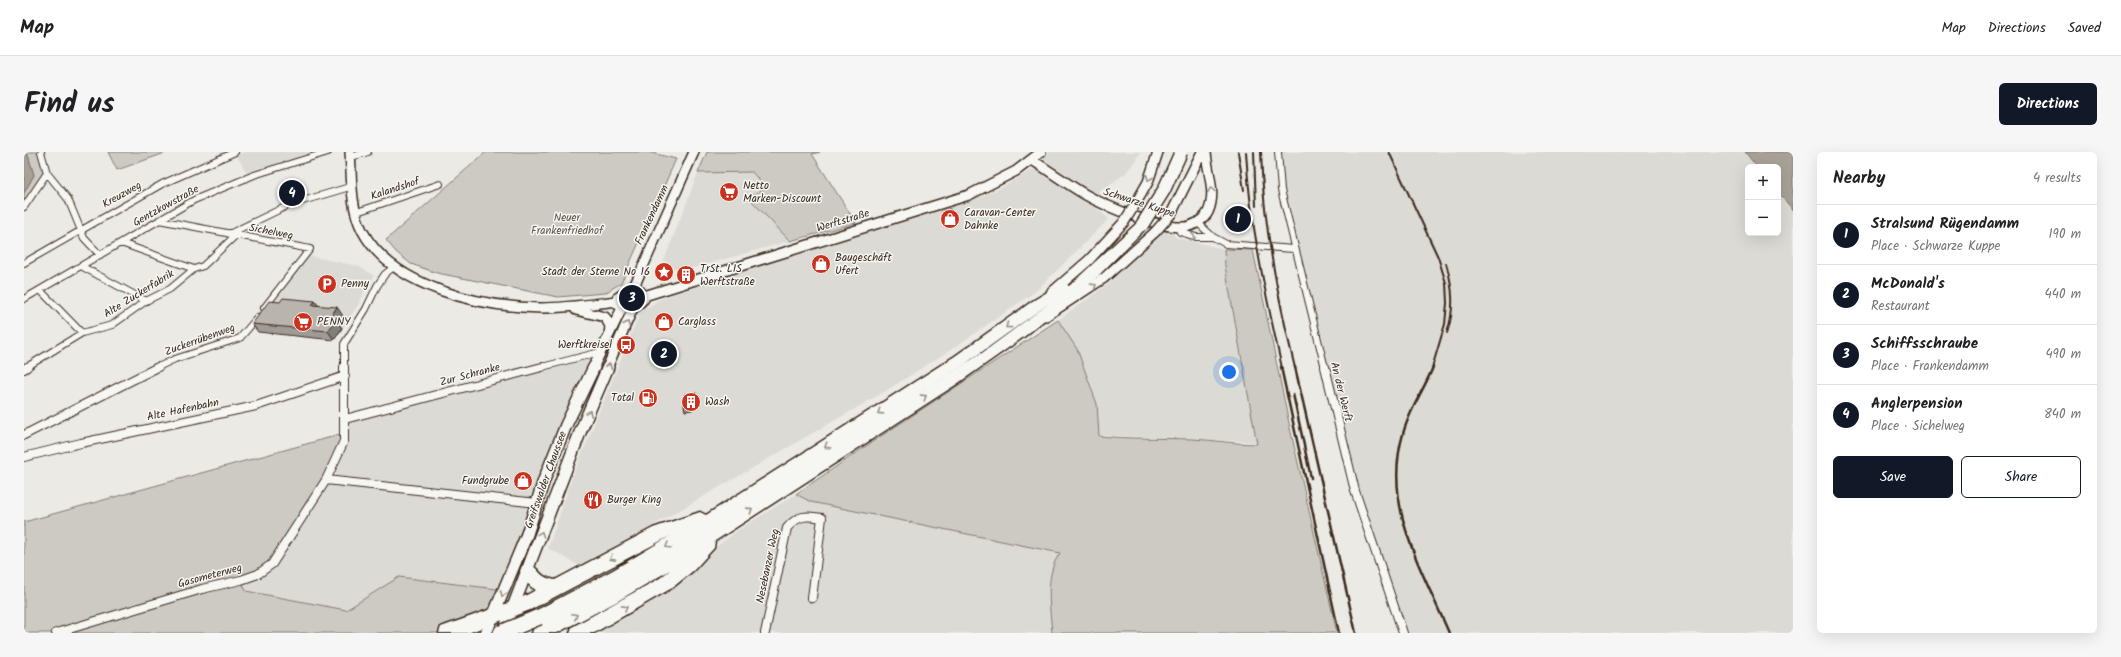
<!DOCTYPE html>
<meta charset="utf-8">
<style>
:root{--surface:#fff;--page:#f6f6f6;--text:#202124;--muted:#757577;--line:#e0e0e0;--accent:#111827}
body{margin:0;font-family:Kalam,sans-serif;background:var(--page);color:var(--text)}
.controls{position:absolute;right:12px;top:12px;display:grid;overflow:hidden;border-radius:6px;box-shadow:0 4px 16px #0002}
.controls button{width:36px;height:36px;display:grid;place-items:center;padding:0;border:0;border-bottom:1px solid var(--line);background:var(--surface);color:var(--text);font:20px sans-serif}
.you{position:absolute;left:1205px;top:220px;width:14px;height:14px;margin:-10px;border:3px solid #fff;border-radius:50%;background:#1a73e8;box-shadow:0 0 0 6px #1a73e833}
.badge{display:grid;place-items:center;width:26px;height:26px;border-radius:50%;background:var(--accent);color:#fff;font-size:13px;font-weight:700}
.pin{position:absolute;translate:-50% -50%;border:2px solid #fff;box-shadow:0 1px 4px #0006}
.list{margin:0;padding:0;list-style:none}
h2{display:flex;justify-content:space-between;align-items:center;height:52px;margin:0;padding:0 16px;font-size:17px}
h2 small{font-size:13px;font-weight:400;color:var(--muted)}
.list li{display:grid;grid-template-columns:26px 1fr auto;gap:12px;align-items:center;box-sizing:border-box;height:60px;padding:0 16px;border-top:1px solid var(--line)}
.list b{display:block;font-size:15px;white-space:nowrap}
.list p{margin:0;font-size:13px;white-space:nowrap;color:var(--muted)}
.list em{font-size:13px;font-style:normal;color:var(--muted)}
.actions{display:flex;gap:8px;padding:12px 16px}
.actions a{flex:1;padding:9px 0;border:1px solid var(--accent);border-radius:6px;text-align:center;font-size:14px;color:var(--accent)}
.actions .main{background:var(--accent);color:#fff}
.map{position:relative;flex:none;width:1769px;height:481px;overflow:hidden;border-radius:6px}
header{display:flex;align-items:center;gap:24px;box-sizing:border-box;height:56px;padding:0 20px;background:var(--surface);border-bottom:1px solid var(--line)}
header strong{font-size:19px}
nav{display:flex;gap:22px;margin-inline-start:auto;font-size:14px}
.intro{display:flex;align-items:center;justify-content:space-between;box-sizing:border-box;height:96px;padding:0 24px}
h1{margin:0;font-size:28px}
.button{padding:10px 18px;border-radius:6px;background:var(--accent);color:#fff;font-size:14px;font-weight:700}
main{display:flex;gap:24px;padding:0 24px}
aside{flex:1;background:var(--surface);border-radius:6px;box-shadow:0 4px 16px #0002}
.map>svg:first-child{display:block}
.built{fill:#dcdad4}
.green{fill:#cdcac4;stroke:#847a71}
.water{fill:#a8a198;stroke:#7c7167}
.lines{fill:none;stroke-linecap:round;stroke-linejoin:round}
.street-far1-casing{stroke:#3b2a1e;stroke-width:8}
.street-casing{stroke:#3b2a1e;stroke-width:10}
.secondary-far1-casing{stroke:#3b2a1e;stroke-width:12}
.secondary-casing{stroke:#3b2a1e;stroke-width:14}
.highway-casing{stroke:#3b2a1e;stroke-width:3}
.street-far1{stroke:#f6f6f2;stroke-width:6}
.street{stroke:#f6f6f2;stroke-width:8}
.secondary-far1{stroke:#f6f6f2;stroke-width:9}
.secondary{stroke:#f6f6f2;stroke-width:11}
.highway{fill:#f6f6f2;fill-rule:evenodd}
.rail-far1{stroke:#3b2a1e;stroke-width:2}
.rail{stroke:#3b2a1e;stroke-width:2.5}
.secondary-bridge-casing{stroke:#3b2a1e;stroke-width:12;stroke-linecap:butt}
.highway-bridge-far1-casing{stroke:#3b2a1e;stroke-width:15;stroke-linecap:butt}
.highway-bridge-casing{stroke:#3b2a1e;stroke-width:18;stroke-linecap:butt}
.secondary-bridge{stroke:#f6f6f2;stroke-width:9}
.highway-bridge-far1{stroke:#f6f6f2;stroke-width:12}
.highway-bridge{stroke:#f6f6f2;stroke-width:15}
.wall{fill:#a09b96;stroke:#3b2a1e}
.shaded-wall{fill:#827e7a;stroke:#3b2a1e}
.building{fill:#bab4ae;stroke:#3b2a1e}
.oneway{stroke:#989088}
.labels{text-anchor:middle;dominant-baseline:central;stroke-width:3;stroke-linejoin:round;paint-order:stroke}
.poi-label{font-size:11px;fill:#3b2a1e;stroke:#f6f6f2;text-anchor:start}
.street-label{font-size:11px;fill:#3b2a1e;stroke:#f6f6f2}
.park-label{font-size:11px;fill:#605248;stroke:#f6f6f2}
</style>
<header>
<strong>Map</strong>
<nav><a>Map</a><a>Directions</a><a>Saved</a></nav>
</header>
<div class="intro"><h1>Find us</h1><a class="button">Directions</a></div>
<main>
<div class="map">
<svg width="1769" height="481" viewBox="0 0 1769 481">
<rect width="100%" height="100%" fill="#ebeae5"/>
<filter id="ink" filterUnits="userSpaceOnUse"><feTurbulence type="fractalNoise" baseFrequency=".025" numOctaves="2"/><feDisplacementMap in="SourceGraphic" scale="8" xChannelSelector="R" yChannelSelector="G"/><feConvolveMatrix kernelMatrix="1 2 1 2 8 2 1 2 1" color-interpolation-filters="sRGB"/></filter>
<g filter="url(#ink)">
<!-- built -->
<path class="built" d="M 221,0 L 292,0 L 223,21 L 212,3 Z
M 1025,0 L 1117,0 L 1102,21 L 1063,48 L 1085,67 L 1012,139 L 931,195 L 860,240 L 557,415 L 524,396 L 548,326 L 613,168 L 619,160 L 634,148 L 652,141 L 955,45 L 977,36 L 1021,10 L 1018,7 Z
M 1254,0 L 1721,0 L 1733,15 L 1724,15 L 1724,81 L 1754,81 L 1754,40 L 1769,58 L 1769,481 L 1379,481 L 1331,339 L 1257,38 Z
M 728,19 L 742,36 L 725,45 L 766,89 L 662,118 L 648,116 L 640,109 L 674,21 Z
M 1142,76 L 1148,79 L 1151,85 L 1157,87 L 1200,97 L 1201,114 L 1233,290 L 1074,283 L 1034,168 L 1084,132 Z
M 285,104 L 334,114 L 350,124 L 341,137 L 336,150 L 311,188 L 234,180 L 251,158 L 247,155 Z
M 576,200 L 481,438 L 375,425 L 322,458 L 222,439 L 217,428 L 315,302 L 321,267 Z
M 772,342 L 787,350 L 1037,401 L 1025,430 L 1028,481 L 571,481 L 647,435 L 675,413 L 692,395 L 714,378 Z"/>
<!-- green -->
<path class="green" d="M 3,0 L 17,0 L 23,21 L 0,55 L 0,41 L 10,23 Z
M 84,0 L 144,0 L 93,18 Z
M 462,0 L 624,0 L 652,7 L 597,131 L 581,141 L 534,145 L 413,121 L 387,112 L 372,100 L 362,88 Z
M 683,0 L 796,0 L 788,2 L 832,71 L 766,89 L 724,45 L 742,36 L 728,20 L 674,21 Z
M 1200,97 L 1229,98 L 1266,276 L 1313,481 L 1028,481 C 1026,455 1020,423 1036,401 L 787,350 L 772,342 L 848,290 L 1034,168 L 1053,197 L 1073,252 L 1075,284 C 1106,287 1137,286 1168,287 C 1190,288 1211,292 1233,292 L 1201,114 Z
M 322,281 L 315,302 L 248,412 L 217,428 L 222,439 L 322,458 L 375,425 L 481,438 L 469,466 L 423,481 L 0,481 L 0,370 Z"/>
<!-- water -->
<path class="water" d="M 0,0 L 3,0 L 10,23 L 0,41 Z
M 1721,0 L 1769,0 L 1769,58 L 1754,40 L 1754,15 L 1733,15 Z"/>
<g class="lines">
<defs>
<path id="street-far1" d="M 1254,0 L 1257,38 L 1301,216
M 327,5 L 344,0
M 23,21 L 44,47 L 60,86 L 76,103
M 0,55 L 23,21 L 17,0
M 333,60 L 416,32
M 135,68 L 286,97 L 240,156
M 1173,70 L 1189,85 L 1202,92 L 1270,97
M 1154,74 L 1156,80 L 1172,85 L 1189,85
M 205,82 L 265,53 L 329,34
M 0,111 L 138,32 L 211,0
M 57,114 L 122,149
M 170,117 L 179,114 L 212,83
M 16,138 L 58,181
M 0,147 L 170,48 L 230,23 L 304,0
M 1,216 L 58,181 L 88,173 L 122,149 L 146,137 L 170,117 L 97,91
M 132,216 L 151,207 L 216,186 L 234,165
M 320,216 L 320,192 L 342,157 L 353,134 L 361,122 L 371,114
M 514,216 L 576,200"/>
<path id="street" d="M 1301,215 L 1331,339 L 1379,481
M 0,217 L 3,215
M 321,267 L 518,215
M 0,283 L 134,215
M 0,305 L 57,291 L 232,254 L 321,224
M 302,328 L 513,351
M 32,481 L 178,437 L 217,428 L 234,422 L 248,412 L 302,328 L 320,289 L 320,215
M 741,481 L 763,376 C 774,363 782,363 798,366 L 788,446"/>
<path id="secondary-far1" d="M 326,0 C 328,25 326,55 338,78 C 368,136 458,155 517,156 C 543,156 568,152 593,149
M 1008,8 C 1026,19 1043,32 1062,43 C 1083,55 1134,76 1159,75 C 1168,75 1180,68 1184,60 C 1193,41 1183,19 1182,0
M 1112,51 L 1124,30 L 1134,0
M 1147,62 L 1178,0
M 609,137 L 670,0
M 605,138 L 616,139 L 620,147 L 611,155 L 598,156 L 593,152 L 593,146 Z
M 1027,141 L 1065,108 L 1100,70
M 620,144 L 945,43 L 992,19 L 1017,0
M 552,158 L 581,165 L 586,174 L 585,183
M 1022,164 L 1080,126 L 1131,80
M 569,216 L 598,156
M 583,216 L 609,156"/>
<path id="secondary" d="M 462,481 L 503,382 L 520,328 L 542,273 L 570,215
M 479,481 L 557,278 L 584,215"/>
<path id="highway" d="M 1118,69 L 1124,73 L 1122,76 L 1072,126 L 1001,184 L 933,232 L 691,389 L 690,396 L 670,418 L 648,436 L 570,481 L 546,481 L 548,475 L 636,426 L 646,418 L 592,450 L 533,481 L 508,481 L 510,475 L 518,472 L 515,473 L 509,470 L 507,465 L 509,460 L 589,418 L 646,384 L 506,458 L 444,481 L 415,481 L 417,475 L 495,447 L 512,438 C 504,434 500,427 496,419 L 498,414 L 504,412 C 517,416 513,425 531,428 L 629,376 L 676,360 L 682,363 L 931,204 L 1010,148 L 1035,133 L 1040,131 L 1045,134 L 1114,70 ZM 1027,150 L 958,201 L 826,286 L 941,212 Z"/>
</defs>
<!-- street-far1 casing -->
<use href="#street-far1" class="street-far1-casing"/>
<!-- street casing -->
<use href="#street" class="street-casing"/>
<!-- secondary-far1 casing -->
<use href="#secondary-far1" class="secondary-far1-casing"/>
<!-- secondary casing -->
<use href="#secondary" class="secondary-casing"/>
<!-- highway casing -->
<use href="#highway" class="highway-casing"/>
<!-- street-far1 -->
<use href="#street-far1" class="street-far1"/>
<!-- street -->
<use href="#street" class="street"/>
<!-- secondary-far1 -->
<use href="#secondary-far1" class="secondary-far1"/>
<!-- secondary -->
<use href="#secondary" class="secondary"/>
<!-- highway -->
<use href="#highway" class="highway"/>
<!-- rail-far1 -->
<path class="rail-far1" d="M 1214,0 L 1220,38
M 1222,0 C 1226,74 1242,144 1258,216
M 1230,0 L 1232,54
M 1237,0 C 1239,73 1254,145 1271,216
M 1365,0 L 1414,105 L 1422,131 L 1423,151 L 1421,172 L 1408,216
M 1422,111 C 1429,135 1431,157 1423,181"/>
<!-- rail -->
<path class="rail" d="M 1257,215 L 1315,481
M 1271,215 L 1332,481
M 1409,215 C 1400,238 1385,258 1379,282 C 1358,354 1398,417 1425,481
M 1269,242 L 1287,326"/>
<defs>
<path id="secondary-bridge" d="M 1100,70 L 1112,51
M 1131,80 L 1147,62"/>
<path id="highway-bridge-far1" d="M 1118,73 L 1140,38 L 1157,0"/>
<path id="highway-bridge" d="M 477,481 L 515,465"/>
</defs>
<!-- secondary-bridge casing -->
<use href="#secondary-bridge" class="secondary-bridge-casing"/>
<!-- highway-bridge-far1 casing -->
<use href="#highway-bridge-far1" class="highway-bridge-far1-casing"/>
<!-- highway-bridge casing -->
<use href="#highway-bridge" class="highway-bridge-casing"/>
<!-- secondary-bridge -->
<use href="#secondary-bridge" class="secondary-bridge"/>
<!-- highway-bridge-far1 -->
<use href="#highway-bridge-far1" class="highway-bridge-far1"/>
<!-- highway-bridge -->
<use href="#highway-bridge" class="highway-bridge"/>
</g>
<!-- wall -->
<path class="wall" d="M 1211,58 L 1221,67 L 1220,71 L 1211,71 L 1209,62 Z
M 919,59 L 932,65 L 932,69 L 925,72 L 919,64 Z
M 294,153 L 319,164 L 314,171 L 318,176 L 310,188 L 234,180 L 228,172 Z
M 672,241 L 673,245 L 672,253 L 669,253 L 668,258 L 661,259 L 660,254 Z"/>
<!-- shaded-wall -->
<path class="shaded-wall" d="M 932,65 L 932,69 L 925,72 L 925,67 Z
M 291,149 L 297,157 L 288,153 Z
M 313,155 L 319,164 L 314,171 L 318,176 L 310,188 L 304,179 L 305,167 Z
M 672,241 L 673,245 L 672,253 L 671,249 Z
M 668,249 L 669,253 L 668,258 L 667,254 Z"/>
<!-- building -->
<path class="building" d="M 926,57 L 932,65 L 925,67 L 919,59 Z
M 1211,58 L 1220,58 L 1221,67 L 1212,66 Z
M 259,146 L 291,149 L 288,153 L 313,155 L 305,167 L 312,168 L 304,179 L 228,172 L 245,149 L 256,150 Z
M 672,241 L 671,249 L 668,249 L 667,254 L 660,254 L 661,242 Z"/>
<!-- one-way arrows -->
<defs><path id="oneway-chevron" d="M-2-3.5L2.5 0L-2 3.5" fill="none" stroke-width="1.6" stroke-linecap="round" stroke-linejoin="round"/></defs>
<g class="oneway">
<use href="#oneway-chevron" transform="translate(1125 26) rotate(112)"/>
<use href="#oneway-chevron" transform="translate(1187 38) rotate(-98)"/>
<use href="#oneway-chevron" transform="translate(1169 85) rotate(11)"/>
<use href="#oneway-chevron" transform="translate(1070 134) rotate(-32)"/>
<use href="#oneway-chevron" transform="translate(603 172) rotate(-67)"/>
<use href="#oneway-chevron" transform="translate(984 174) rotate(144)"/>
<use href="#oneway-chevron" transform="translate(585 214) rotate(-67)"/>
<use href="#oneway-chevron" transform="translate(900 245) rotate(-33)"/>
<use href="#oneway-chevron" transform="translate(856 260) rotate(147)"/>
<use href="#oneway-chevron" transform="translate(565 261) rotate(-66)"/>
<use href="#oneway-chevron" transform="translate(803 294) rotate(147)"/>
<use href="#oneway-chevron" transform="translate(726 358) rotate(-33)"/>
<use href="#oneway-chevron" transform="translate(517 382) rotate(-70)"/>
<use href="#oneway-chevron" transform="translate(644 394) rotate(149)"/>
<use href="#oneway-chevron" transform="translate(588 406) rotate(151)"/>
<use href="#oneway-chevron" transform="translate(479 442) rotate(112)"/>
<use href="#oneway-chevron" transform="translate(601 456) rotate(-29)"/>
<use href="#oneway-chevron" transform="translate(551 464) rotate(-27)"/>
</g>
</g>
<!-- icons -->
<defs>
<symbol id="supermarket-disc" viewBox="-11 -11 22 22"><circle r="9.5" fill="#c8321e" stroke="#f6f6f2"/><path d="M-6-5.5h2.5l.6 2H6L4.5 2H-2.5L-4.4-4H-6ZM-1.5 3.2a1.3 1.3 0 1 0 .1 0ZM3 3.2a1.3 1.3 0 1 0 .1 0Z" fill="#fff"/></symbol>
<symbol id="shop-disc" viewBox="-11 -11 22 22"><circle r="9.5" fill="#c8321e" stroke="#f6f6f2"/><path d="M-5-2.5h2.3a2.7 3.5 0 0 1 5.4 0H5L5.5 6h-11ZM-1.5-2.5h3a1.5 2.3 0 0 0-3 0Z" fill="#fff"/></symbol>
<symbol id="sight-disc" viewBox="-11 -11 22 22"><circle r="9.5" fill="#c8321e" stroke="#f6f6f2"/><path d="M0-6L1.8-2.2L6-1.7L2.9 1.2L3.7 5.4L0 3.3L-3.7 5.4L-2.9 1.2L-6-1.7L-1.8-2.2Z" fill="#fff"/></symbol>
<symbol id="building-disc" viewBox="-11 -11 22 22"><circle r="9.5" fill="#c8321e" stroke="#f6f6f2"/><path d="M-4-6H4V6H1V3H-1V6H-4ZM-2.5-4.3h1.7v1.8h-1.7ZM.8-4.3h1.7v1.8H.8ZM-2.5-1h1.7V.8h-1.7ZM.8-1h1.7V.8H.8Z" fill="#fff"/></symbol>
<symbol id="parking-disc" viewBox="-11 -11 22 22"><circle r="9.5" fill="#c8321e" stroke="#f6f6f2"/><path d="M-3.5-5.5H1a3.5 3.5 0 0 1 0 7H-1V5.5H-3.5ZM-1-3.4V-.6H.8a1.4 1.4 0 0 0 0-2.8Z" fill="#fff"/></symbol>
<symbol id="bus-disc" viewBox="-11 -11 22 22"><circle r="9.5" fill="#c8321e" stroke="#f6f6f2"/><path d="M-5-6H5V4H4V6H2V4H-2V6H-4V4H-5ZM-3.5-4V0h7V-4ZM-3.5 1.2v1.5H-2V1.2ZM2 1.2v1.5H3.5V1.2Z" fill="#fff"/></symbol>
<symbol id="fuel-disc" viewBox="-11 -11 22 22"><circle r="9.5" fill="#c8321e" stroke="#f6f6f2"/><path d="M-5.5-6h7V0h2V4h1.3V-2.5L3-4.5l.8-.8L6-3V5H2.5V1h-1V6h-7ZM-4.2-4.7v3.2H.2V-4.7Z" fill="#fff"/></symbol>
<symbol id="restaurant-disc" viewBox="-11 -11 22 22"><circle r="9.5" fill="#c8321e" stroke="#f6f6f2"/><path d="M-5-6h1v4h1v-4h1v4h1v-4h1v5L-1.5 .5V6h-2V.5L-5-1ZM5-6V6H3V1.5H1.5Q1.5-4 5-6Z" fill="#fff"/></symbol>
</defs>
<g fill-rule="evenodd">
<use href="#supermarket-disc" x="694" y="29" width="22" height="22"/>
<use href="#shop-disc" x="915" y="56" width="22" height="22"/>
<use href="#shop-disc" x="786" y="101" width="22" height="22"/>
<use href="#sight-disc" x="629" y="109" width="22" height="22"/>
<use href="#building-disc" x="651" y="112" width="22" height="22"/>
<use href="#parking-disc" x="292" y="121" width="22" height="22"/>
<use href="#supermarket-disc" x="268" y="159" width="22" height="22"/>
<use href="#shop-disc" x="629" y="159" width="22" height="22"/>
<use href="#bus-disc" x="591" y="182" width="22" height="22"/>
<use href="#fuel-disc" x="613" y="235" width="22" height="22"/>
<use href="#building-disc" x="656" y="239" width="22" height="22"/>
<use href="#shop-disc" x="488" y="318" width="22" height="22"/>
<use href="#restaurant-disc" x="558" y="337" width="22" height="22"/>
</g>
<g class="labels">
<!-- poi labels -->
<g class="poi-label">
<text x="719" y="34">Netto<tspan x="719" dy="13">Marken-Discount</tspan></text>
<text x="940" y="61">Caravan-Center<tspan x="940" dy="13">Dahnke</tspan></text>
<text x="811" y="106">Baugeschäft<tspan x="811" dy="13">Ufert</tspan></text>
<text x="676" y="117">TrSt. LIS<tspan x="676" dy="13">Werftstraße</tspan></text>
<text x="626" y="120" text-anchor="end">Stadt der Sterne No 16</text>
<text x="317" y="132">Penny</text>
<text x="293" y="170">PENNY</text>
<text x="654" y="170">Carglass</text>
<text x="588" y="193" text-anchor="end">Werftkreisel</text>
<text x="610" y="246" text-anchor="end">Total</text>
<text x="681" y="250">Wash</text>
<text x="485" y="329" text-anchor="end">Fundgrube</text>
<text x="583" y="348">Burger King</text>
</g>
<!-- street labels -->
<g class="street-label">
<text transform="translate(371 37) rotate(-18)">Kalandshof</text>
<text transform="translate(98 43) rotate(-29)">Kreuzweg</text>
<text transform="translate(1115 51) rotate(18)">Schwarze Kuppe</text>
<text transform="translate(142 54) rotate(-29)">Gentzkowstraße</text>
<text transform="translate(628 63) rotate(-65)">Frankendamm</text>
<text transform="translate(819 69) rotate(-17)">Werftstraße</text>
<text transform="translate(247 80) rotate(11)">Sichelweg</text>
<text transform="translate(115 142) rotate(-32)">Alte Zuckerfabrik</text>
<text transform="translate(176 188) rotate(-20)">Zuckerrübenweg</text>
<text transform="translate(446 223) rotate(-15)">Zur Schranke</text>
<text transform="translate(1317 240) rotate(76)">An der Werft</text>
<text transform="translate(159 258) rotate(-12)">Alte Hafenbahn</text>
<text transform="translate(522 328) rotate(-70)">Greifswalder Chaussee</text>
<text transform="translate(744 414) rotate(-78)">Nesebanzer Weg</text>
<text transform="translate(186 424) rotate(-15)">Gasometerweg</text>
</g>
<!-- park labels -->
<g class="park-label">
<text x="543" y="66">Neuer<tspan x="543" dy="13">Frankenfriedhof</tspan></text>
</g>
</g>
</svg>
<div class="controls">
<button>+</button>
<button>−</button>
</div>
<div class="you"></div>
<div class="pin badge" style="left:1214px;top:67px">1</div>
<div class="pin badge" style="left:640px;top:202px">2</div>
<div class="pin badge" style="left:608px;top:146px">3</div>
<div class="pin badge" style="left:268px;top:41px">4</div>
</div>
<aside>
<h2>Nearby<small>4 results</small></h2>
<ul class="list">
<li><span class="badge">1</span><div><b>Stralsund Rügendamm</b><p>Place · Schwarze Kuppe</p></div><em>190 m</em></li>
<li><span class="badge">2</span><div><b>McDonald's</b><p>Restaurant</p></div><em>440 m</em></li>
<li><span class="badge">3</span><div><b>Schiffsschraube</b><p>Place · Frankendamm</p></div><em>490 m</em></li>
<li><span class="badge">4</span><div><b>Anglerpension</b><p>Place · Sichelweg</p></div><em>840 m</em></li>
</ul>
<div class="actions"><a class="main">Save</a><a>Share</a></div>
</aside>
</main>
